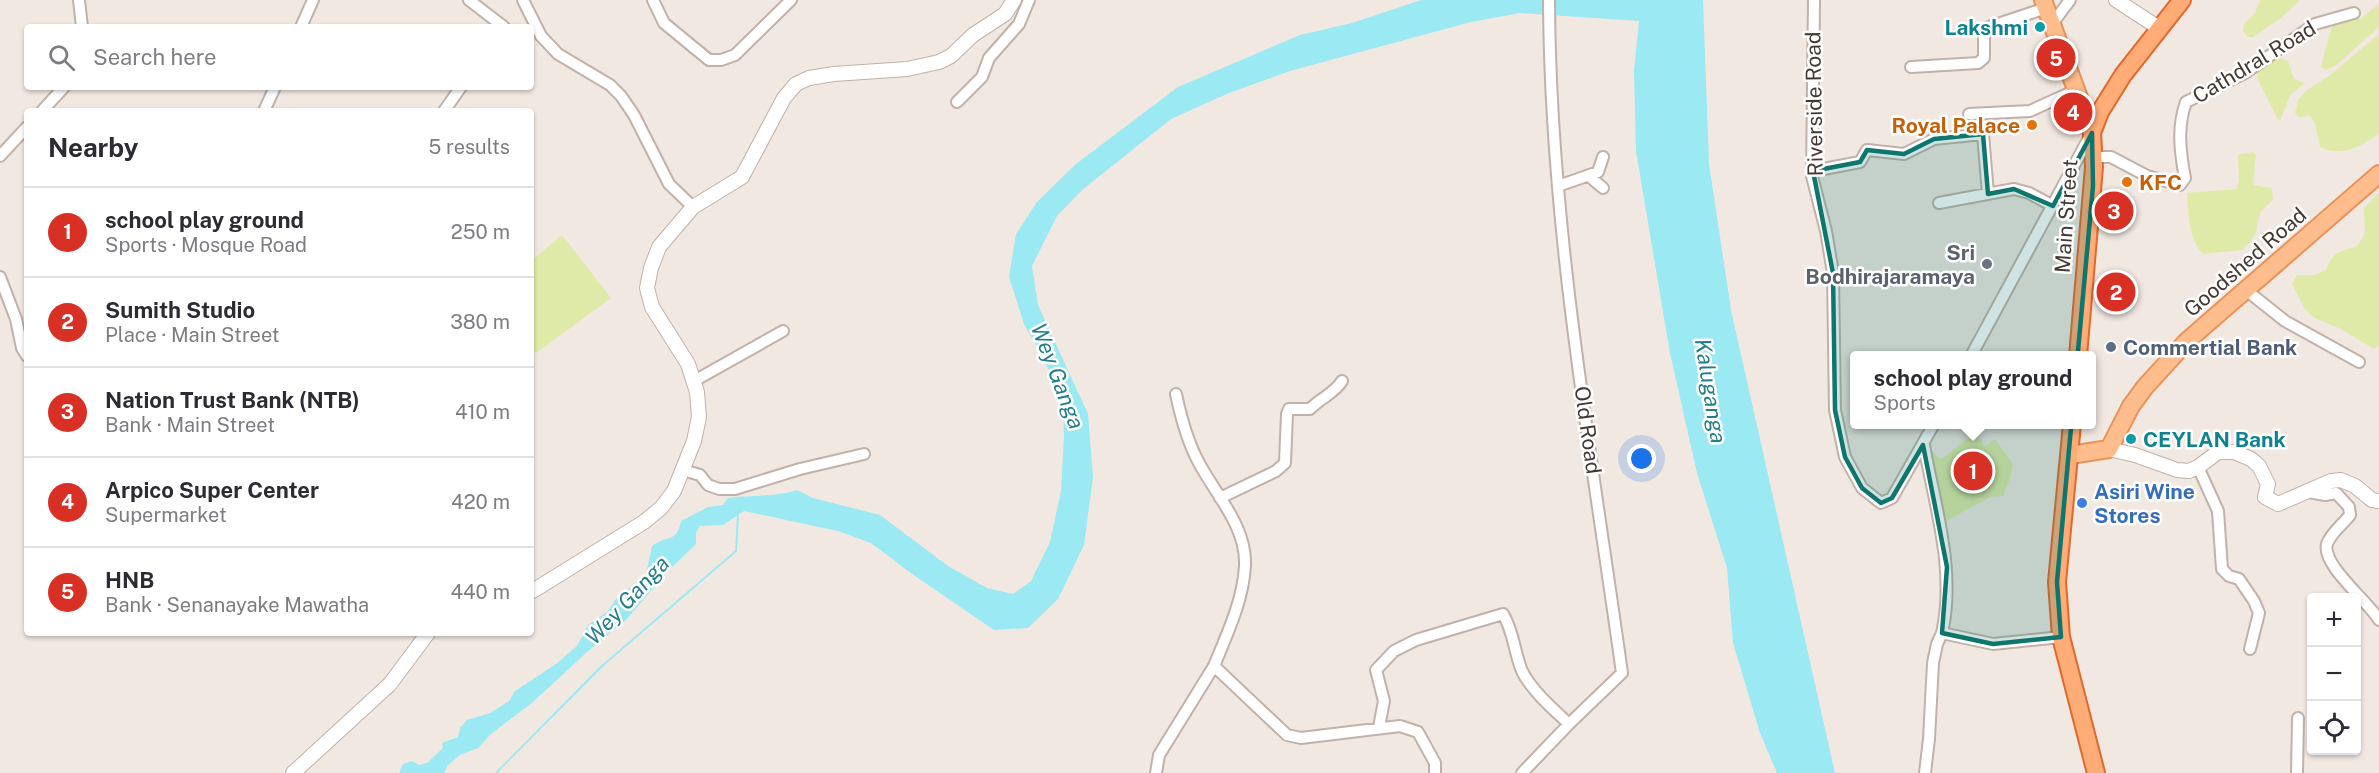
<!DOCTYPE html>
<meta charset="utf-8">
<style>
:root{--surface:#fff;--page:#f2f2f3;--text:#2b2b33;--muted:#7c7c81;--line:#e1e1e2;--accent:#d93025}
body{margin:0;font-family:"Public Sans",sans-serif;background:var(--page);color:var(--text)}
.controls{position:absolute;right:18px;bottom:18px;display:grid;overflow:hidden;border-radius:6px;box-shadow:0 2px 4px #0004}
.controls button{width:54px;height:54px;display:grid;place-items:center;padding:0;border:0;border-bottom:2px solid var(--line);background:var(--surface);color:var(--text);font:30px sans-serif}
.you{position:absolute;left:1642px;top:459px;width:21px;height:21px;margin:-15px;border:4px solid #fff;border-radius:50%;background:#1a73e8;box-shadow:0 0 0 9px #1a73e833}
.badge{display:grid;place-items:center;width:39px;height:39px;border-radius:50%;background:var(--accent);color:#fff;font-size:20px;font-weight:700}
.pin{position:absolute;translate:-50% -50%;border:3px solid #fff;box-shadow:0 2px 6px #0006}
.popup{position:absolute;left:1850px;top:351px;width:246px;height:78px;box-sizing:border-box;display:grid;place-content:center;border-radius:6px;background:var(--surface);filter:drop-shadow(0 2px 4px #0005);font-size:20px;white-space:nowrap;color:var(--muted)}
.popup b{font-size:22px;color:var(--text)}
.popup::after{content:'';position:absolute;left:50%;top:100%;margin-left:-12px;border:12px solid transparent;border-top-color:var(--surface)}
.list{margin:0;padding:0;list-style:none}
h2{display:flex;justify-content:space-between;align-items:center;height:78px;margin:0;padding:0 24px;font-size:26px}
h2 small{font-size:20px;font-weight:400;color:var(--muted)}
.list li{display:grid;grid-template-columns:39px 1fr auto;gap:18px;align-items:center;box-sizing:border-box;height:90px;padding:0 24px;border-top:2px solid var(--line)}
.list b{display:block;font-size:22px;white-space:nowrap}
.list p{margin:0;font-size:20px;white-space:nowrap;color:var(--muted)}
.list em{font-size:20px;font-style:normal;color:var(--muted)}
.icon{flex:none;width:33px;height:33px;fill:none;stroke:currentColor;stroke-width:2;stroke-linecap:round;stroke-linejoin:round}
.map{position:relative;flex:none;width:2379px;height:773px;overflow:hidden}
.search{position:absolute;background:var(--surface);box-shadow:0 2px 4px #0004;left:24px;top:24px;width:510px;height:66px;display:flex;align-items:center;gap:15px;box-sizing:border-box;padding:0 21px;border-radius:6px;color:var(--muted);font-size:22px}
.panel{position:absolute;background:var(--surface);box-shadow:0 2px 4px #0004;left:24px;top:108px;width:510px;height:528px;border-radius:6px}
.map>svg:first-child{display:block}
.green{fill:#dfe9a8}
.water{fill:#9ae9f3}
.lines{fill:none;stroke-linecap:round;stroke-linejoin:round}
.stream{stroke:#9ae9f3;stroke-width:2}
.minor-casing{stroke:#c1b1a8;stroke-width:14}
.tertiary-casing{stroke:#c1b1a8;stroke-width:16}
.primary-casing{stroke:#e8935a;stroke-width:20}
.trunk-casing{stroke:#e3682b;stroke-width:20}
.minor{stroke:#fff;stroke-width:10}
.tertiary{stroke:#fff;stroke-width:14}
.primary{stroke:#ffbd8e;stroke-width:16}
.trunk{stroke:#ffac77;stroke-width:16}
.marked{fill:#0f766e;fill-opacity:0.2;stroke:#0f766e;stroke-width:4.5;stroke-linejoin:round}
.culture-dot{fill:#0f9aa8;stroke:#fff;stroke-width:2}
.food-dot{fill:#e8710a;stroke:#fff;stroke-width:2}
.worship-dot{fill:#6b7280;stroke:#fff;stroke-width:2}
.service-dot{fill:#5c6f8a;stroke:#fff;stroke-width:2}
.shop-dot{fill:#3f7fe0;stroke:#fff;stroke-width:2}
.labels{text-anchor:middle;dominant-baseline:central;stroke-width:5;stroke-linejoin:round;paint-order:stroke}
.culture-label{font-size:21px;font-weight:bold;fill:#0d838f;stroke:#fff;text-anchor:end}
.street-label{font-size:21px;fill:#443833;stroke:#fff}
.food-label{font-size:21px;font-weight:bold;fill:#c56008;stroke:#fff;text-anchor:end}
.worship-label{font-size:21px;font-weight:bold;fill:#5b616d;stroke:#fff;text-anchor:end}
.service-label{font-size:21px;font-weight:bold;fill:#4e5e75;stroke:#fff;text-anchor:start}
.shop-label{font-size:21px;font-weight:bold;fill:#366cbe;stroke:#fff;text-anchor:start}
.water-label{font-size:22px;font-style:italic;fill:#227e8a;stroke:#fff}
</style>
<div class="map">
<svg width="2379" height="773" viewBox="0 0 2379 773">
<rect width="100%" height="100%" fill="#f2e8e2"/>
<!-- green -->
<path class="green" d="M 2260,0 L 2300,0 L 2281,18 L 2253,37 L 2248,37 L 2243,31 L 2244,24 L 2255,13 Z
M 2379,4 L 2379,27 L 2335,66 L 2326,70 L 2321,67 L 2333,22 L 2343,19 L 2360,19 Z
M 2379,34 L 2379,133 C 2364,146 2339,158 2320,147 L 2315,123 L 2310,116 L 2299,117 L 2295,113 L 2298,100 L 2306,91 L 2333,73 Z
M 2279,57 L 2288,61 L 2294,79 L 2305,83 L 2290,95 L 2280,121 L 2278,120 L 2258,80 L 2257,72 L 2269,61 Z
M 2253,152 L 2256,155 L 2253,185 L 2272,188 L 2273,200 L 2260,212 L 2256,232 L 2250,243 L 2242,250 L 2203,254 C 2189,240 2188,212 2187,193 L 2236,189 L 2239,181 L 2238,155 Z
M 2379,192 L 2379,346 L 2374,349 L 2341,329 L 2315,318 L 2305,310 L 2292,284 L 2297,275 L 2315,275 L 2326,270 C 2334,250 2338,253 2357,246 L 2365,234 L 2364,208 Z
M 562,235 L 611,298 L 536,353 L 531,346 L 531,261 Z
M 1975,433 L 1985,446 L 1995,439 L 2013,464 L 2010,479 L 2003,496 L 1991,497 L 1944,522 L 1930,451 L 1931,450 L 1941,459 Z"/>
<!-- water -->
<path class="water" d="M 1421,0 L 1703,0 L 1709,164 L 1731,310 L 1835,773 L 1777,773 L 1760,733 L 1733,643 L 1727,568 L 1697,473 L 1670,353 L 1636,151 L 1634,71 L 1639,21 L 1520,13 L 1471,22 L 1290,71 L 1229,93 L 1171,119 L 1082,190 L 1057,216 L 1032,266 L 1038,305 L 1088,414 L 1093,477 L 1084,545 L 1058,599 L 1028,628 L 994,630 L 915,576 L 871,543 L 838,531 L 744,511 L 723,525 L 700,526 L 696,533 L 696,544 L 666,573 L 627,619 L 587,652 L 533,702 L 491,734 L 478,748 L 460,755 L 448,765 L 444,773 L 399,773 L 403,764 L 412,761 L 419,765 L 427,763 L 443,748 L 442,743 L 458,737 L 460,728 L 467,720 L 490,713 L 509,701 L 515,691 L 556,664 L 577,646 L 588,625 L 607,612 L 616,599 L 646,574 L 652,546 C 667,535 677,543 681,521 L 708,507 L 723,505 L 728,498 C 750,495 777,497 797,490 L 813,498 L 880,515 L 948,566 L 987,588 L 1013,594 L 1031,581 L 1050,542 L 1061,491 L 1064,436 L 1063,403 L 1044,359 L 1024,324 L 1009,277 L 1016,234 L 1037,202 L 1076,164 L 1178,87 L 1300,35 L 1352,23 Z"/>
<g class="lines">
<!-- stream -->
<path class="stream" d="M 496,773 L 602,666 L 736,551 L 738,514"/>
<defs>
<path id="minor" d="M 79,0 L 82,27
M 469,0 L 504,27
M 523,0 L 541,36 L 558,54 L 610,85 L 621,96 L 634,115 L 669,184 L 693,207
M 653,0 L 664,23 L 709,60 L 721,60 L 735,55 L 791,0
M 1814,0 L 1812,176 L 1826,231 L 1833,273 L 1835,410 L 1845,457 L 1862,488 L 1881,503 L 1892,498 L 1934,424
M 2052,24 L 2070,0
M 301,27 L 313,0
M 1911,67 L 1978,63 L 1984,58 L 1984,37 L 1989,27 L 2046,8
M 957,102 L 982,77 L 989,58 L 1019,24 L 1029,0
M 42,111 L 64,87
M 264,111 L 275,87
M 444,111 L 461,87
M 1969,114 L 2030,111 L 2076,90
M 0,156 L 27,127
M 2094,157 L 2111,157 L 2147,176 L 2180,185 L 2185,178 C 2180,152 2177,127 2186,102 L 2245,73 L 2315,24 L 2354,13
M 1813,171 L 1860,162 L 1867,150 L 1904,154 L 1934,139 L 1983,134 L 1988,194
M 1589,176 L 1603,188
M 1558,186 L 1598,172 L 1603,157
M 1939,203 L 2014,189 L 2029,193 L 2053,206
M 0,277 L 16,319 L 22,348 L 27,356
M 2246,290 L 2285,321 L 2359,362
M 1971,356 L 2090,136
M 694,381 L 783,331
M 1176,394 C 1181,418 1187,441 1199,463 C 1216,495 1247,527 1245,566 C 1243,601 1227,634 1214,666 L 1287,735 L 1301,738 L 1400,726 L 1418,732 L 1435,763 L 1435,773
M 1924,445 C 1935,507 1956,570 1942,633 L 1993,644 L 2061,637
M 2198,467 L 2218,511 L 2222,569 L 2229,576 L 2239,579 L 2254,601 L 2259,613 L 2250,649
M 683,470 L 700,475 L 708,485 L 719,489 L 735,489 L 800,469 L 864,454
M 2309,492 L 2325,495 L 2336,493 L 2349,507 L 2350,515 C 2344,523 2330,534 2327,544 C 2321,565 2370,603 2379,620
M 1220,498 L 1276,471 L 1285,463 L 1287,414 L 1289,409 L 1310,409 C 1320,398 1334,394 1342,381
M 1379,727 L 1384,701 L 1376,670 L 1394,651 L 1416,640 L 1503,614 C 1514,632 1514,652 1522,671 C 1531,690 1554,710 1569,724
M 1156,773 L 1159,755 L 1214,666
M 1522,773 L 1569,724 L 1622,673 C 1591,450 1550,226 1549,0
M 1925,773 L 1929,739 L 1933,663 L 1937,644 L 1942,633
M 2297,773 L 2298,718"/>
<path id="tertiary" d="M 2116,0 L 2159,28
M 2109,449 L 2135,455 L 2177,470 L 2189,471 L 2198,467 L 2218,452 L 2234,452 L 2251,459 L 2259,466 L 2268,484 L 2265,497 L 2278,504 L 2331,481 L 2341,480 L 2355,486 L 2372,500 L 2379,501
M 531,592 L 644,522 L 661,508 L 674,491 L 694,441 L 699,417 L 697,392 L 688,364 L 652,307 L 647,288 L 651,268 L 659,247 L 693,207 L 742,177 L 784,98 L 796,84 L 809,78 L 834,74 L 907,69 L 939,62 L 951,56 L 973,35 L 1005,14 L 1014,0
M 293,773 L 390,684 L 428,633"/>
<path id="primary" d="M 2043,0 L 2092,133
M 2070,455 L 2109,449 L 2131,406 L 2145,387 L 2187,341 L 2379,174"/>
<path id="trunk" d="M 2078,356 L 2094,167 L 2092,133 L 2100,112 L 2123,75 L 2182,0
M 2072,424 L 2057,582 L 2061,637 L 2096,773"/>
</defs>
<!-- minor casing -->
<use href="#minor" class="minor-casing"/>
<!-- tertiary casing -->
<use href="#tertiary" class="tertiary-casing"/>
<!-- primary casing -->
<use href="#primary" class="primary-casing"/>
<!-- trunk casing -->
<use href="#trunk" class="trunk-casing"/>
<!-- minor -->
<use href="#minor" class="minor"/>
<!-- tertiary -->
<use href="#tertiary" class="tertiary"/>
<!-- primary -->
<use href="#primary" class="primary"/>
<!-- trunk -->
<use href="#trunk" class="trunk"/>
</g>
<!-- marked area -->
<path class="marked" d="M 2092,133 L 2093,186 L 2057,582 L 2061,637 L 1993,644 L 1942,633 L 1947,567 L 1923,445 L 1892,498 L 1881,503 L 1862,488 L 1845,457 L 1835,410 L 1833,273 L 1813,171 L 1860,162 L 1867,150 L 1904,154 L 1934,139 L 1983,134 L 1988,194 L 2014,189 L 2053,206 Z"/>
<!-- markers -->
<g class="culture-dot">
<circle cx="2040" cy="27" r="6"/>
<circle cx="2131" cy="439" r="6"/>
</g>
<g class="food-dot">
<circle cx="2032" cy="125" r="6"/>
<circle cx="2127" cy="182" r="6"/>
</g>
<circle class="worship-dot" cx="1987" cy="264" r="6"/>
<circle class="service-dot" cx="2111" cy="347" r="6"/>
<circle class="shop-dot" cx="2082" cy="503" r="6"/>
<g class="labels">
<!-- culture labels -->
<g class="culture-label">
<text x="2028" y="27">Lakshmi</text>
<text x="2143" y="439" text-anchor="start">CEYLAN Bank</text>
</g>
<!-- street labels -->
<g class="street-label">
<text transform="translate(2254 62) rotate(-31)">Cathdral Road</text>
<text transform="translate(1814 104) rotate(-91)">Riverside Road</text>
<text transform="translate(2066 216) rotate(-86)">Main Street</text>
<text transform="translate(2245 262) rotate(-41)">Goodshed Road</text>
<text transform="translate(1588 430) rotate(82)">Old Road</text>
</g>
<!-- food labels -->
<g class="food-label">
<text x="2020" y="125">Royal Palace</text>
<text x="2139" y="182" text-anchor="start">KFC</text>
</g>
<!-- worship labels -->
<g class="worship-label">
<text x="1975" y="252">Sri<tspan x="1975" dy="24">Bodhirajaramaya</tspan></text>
</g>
<!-- service labels -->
<g class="service-label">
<text x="2123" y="347">Commertial Bank</text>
</g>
<!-- shop labels -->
<g class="shop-label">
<text x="2094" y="491">Asiri Wine<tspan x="2094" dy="24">Stores</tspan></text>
</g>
<!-- water labels -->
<g class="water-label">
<text transform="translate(1058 376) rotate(69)">Wey Ganga</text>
<text transform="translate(1711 391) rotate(81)">Kaluganga</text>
<text transform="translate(627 600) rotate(-47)">Wey Ganga</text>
</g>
</g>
</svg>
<div class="controls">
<button>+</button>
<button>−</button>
<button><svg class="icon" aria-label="locate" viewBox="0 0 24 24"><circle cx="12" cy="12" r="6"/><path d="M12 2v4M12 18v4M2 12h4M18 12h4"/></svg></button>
</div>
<div class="you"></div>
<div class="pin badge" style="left:1973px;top:471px">1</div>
<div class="popup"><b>school play ground</b>Sports</div>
<div class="pin badge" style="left:2116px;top:292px">2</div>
<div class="pin badge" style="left:2114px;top:211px">3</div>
<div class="pin badge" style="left:2073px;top:112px">4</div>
<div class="pin badge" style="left:2056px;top:58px">5</div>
<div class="search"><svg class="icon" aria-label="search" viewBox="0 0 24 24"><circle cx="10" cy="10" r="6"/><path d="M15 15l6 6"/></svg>Search here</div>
<section class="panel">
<h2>Nearby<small>5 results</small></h2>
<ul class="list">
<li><span class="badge">1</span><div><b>school play ground</b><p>Sports · Mosque Road</p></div><em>250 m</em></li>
<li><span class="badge">2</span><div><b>Sumith Studio</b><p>Place · Main Street</p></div><em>380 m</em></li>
<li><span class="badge">3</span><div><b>Nation Trust Bank (NTB)</b><p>Bank · Main Street</p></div><em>410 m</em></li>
<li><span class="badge">4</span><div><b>Arpico Super Center</b><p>Supermarket</p></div><em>420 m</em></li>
<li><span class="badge">5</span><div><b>HNB</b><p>Bank · Senanayake Mawatha</p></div><em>440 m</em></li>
</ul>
</section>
</div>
